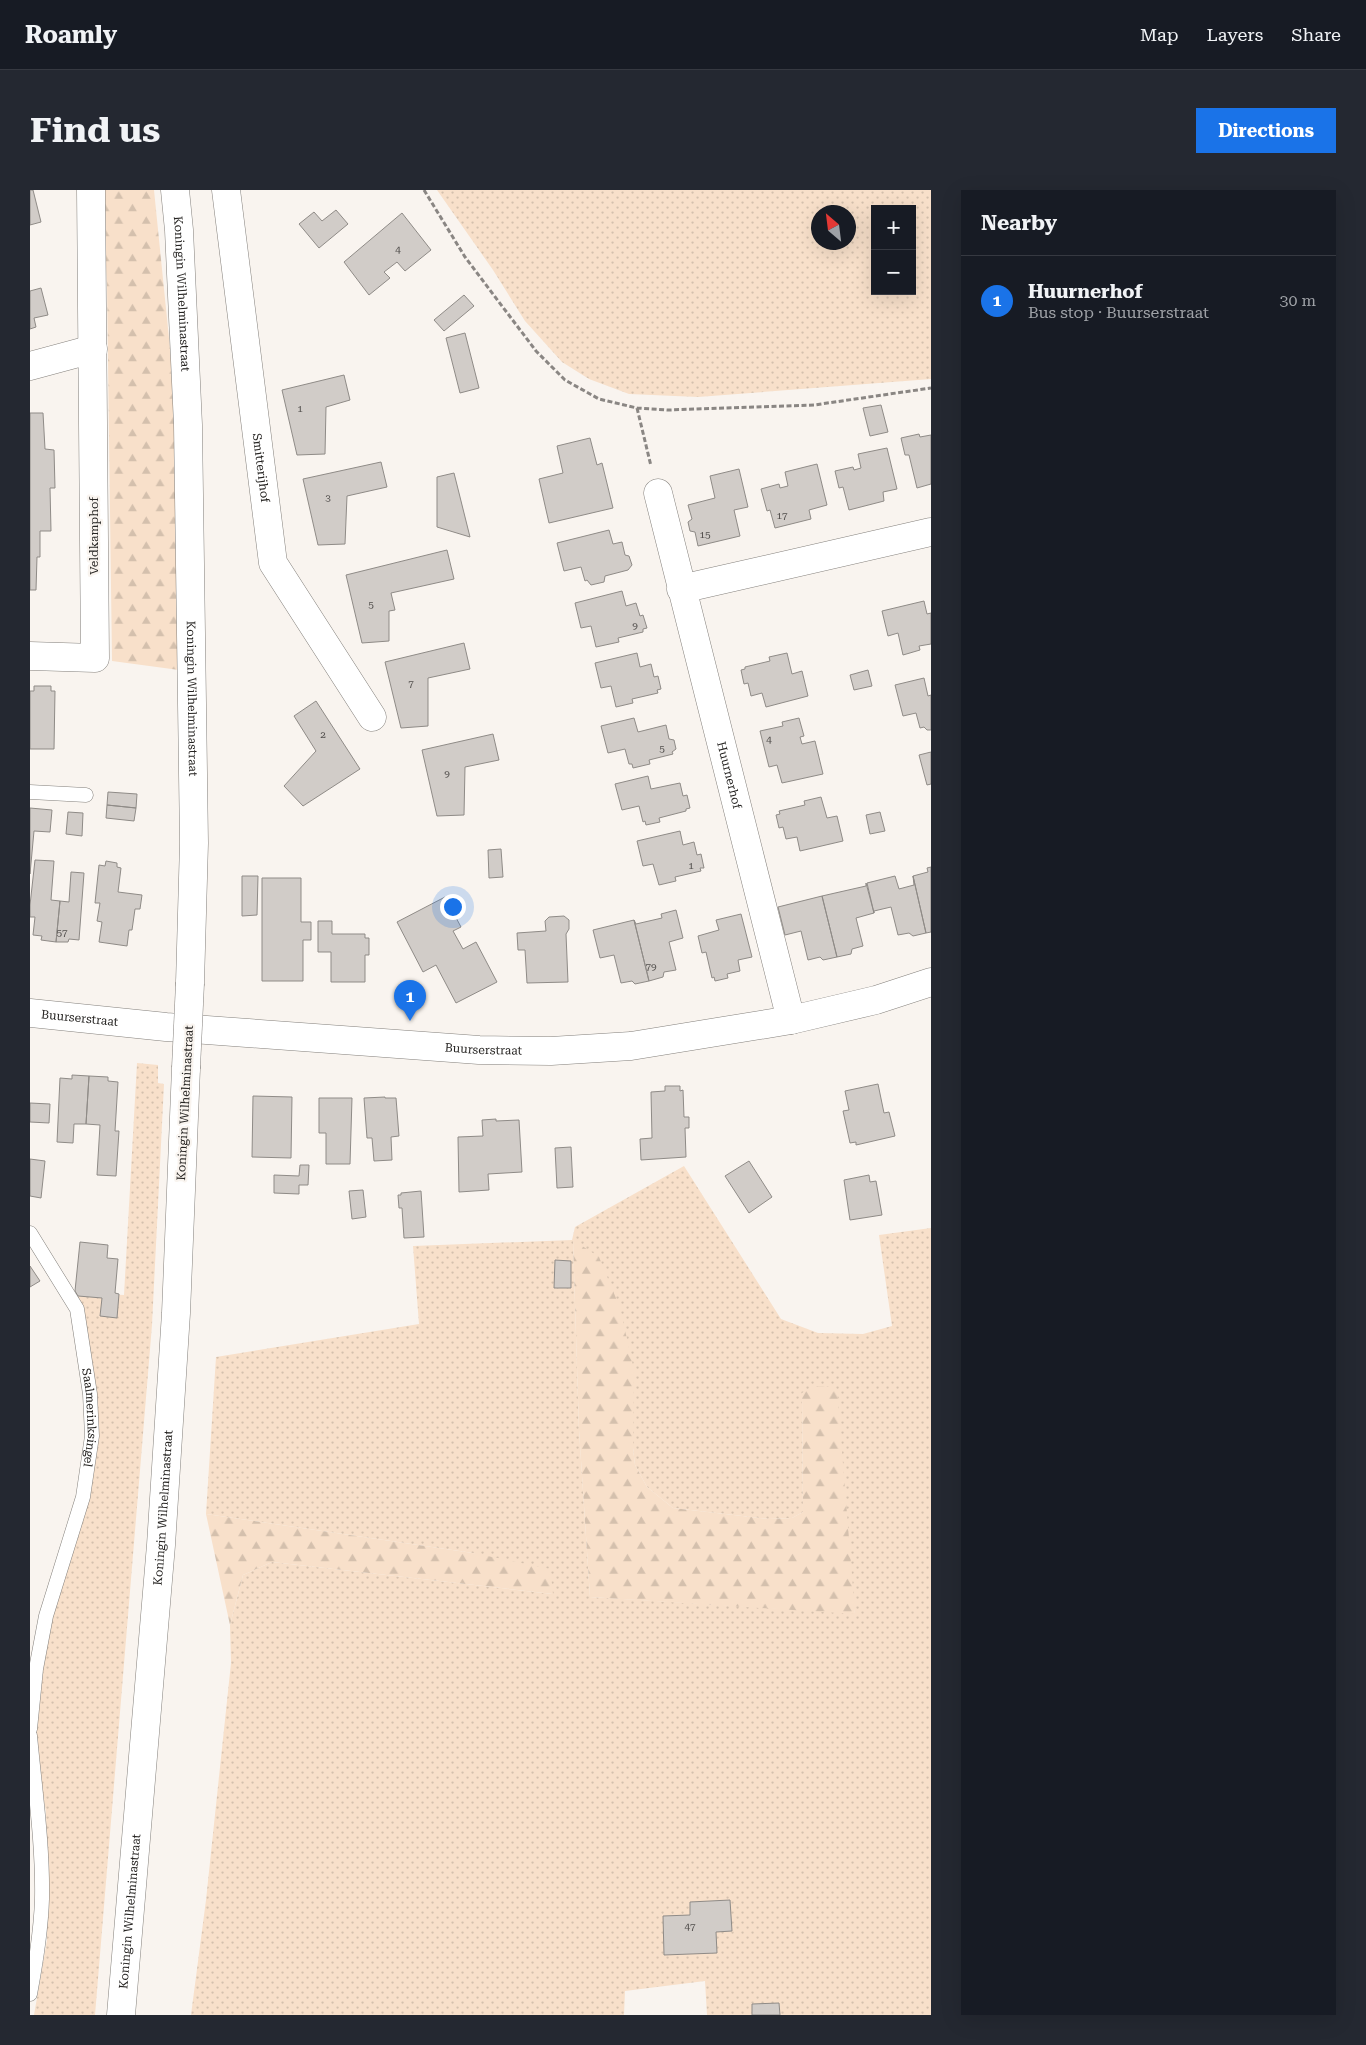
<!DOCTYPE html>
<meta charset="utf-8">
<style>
:root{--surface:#171b24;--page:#242831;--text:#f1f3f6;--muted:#9ea1a6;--line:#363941;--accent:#1a73e8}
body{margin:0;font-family:"Roboto Serif",serif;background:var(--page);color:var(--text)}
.controls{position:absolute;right:15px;top:15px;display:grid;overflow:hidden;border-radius:0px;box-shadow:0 5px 20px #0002}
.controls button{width:45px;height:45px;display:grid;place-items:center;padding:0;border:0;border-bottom:1px solid var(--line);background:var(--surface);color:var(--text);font:25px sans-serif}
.compass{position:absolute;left:781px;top:15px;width:45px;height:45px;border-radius:50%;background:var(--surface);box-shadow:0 5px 20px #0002;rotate:332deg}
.you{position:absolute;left:422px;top:716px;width:18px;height:18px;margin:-12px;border:4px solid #fff;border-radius:50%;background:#1a73e8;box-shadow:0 0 0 8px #1a73e833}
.badge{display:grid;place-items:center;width:32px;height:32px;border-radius:50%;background:var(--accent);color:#fff;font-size:16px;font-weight:700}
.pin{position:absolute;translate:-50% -41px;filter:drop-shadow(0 1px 2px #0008)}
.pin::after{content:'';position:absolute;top:26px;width:18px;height:15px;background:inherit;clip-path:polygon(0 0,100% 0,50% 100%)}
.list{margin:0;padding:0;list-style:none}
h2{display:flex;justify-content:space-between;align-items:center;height:65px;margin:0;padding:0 20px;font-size:21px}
h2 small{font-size:16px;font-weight:400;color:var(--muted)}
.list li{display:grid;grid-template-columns:32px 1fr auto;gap:15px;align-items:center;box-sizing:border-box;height:90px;padding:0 20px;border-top:1px solid var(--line)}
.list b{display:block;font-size:19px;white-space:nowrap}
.list p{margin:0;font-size:16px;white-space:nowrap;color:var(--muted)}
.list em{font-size:16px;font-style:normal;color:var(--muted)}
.map{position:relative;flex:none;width:901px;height:1825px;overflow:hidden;border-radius:0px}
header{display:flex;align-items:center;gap:30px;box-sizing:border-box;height:70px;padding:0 25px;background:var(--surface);border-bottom:1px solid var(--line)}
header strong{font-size:24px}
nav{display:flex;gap:28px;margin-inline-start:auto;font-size:18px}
.intro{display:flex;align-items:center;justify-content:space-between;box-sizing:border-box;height:120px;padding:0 30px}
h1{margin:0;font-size:35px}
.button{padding:12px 22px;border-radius:0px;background:var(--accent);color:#fff;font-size:18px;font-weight:700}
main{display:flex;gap:30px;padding:0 30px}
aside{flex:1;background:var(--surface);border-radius:0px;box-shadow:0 5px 20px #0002}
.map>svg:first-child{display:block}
.grass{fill:url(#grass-dots);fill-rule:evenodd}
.forest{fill:url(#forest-firs)}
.building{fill:#d1ccc8;stroke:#8f8b87}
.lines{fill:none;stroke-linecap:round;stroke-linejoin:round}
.service-casing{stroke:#84807c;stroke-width:15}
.minor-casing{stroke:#84807c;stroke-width:29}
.secondary-casing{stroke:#84807c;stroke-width:29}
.path{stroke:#8a8683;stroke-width:3;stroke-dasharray:5 2.5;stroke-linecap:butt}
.service{stroke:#fff;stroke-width:14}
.minor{stroke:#fff;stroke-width:28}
.secondary{stroke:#fff;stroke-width:28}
.secondary-bridge-casing{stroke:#84807c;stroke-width:29;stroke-linecap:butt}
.secondary-bridge{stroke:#fff;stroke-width:28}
.labels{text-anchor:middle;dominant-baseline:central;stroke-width:4.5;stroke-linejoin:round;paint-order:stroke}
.number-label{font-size:10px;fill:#514e4c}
.street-label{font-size:12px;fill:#262422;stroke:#f9f4ef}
</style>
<header>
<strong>Roamly</strong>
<nav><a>Map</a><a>Layers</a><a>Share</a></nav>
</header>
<div class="intro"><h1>Find us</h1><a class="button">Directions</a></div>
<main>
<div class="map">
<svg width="901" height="1825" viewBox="0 0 901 1825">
<defs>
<pattern id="grass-dots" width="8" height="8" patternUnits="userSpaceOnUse" patternTransform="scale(1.25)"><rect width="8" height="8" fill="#f8e0ca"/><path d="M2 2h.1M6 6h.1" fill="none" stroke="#d4c0ad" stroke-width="1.8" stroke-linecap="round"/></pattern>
<pattern id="forest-firs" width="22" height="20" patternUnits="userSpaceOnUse" patternTransform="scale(1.25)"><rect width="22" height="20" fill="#f8e0ca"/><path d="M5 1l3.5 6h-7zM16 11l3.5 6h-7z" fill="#d4c0ad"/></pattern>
</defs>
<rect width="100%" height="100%" fill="#f9f4ef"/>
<!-- grass -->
<path class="grass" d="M 407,0 L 901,0 L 901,189 L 668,207 L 599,204 L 559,189 L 532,172 L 495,131 L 463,80 ZM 845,19 L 882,19 L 882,101 L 845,101 ZM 818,22 L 818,52 L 788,52 L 788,22 Z
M 107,873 L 128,875 L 128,893 L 134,894 L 122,1135 L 65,1825 L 4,1825 L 17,1750 L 17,1685 L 16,1622 L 5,1561 L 4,1510 L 61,1253 L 57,1154 L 46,1103 L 94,1105 Z
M 654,976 L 751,1129 L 788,1143 L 833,1144 L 862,1136 L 849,1045 L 901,1038 L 901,1825 L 677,1825 L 675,1791 L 595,1801 L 594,1825 L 161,1825 L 176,1710 L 201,1473 L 200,1435 L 213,1385 L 242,1372 L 523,1404 L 443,1363 L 176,1324 L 186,1167 L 389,1134 L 383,1056 L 542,1050 L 545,1037 ZM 543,1050 L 603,1258 L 605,1275 L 617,1297 L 643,1318 L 739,1329 L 762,1328 L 773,1322 L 772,1203 L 825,1423 L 560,1407 L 549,1240 Z"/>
<!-- forest -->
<path class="forest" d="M 72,0 L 124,0 L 143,188 L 149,480 L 82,471 L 77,95 Z
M 543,1050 L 569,1067 L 590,1118 L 604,1180 L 603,1258 L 605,1275 L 617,1297 L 643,1318 L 739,1329 L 762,1328 L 773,1322 L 772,1203 C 783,1195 795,1195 807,1199 L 825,1424 L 560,1407 L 549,1240 Z
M 176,1324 L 443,1363 L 520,1379 L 523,1404 L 242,1372 L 213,1385 L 200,1435 Z"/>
<!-- building -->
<path class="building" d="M 0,0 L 3,0 L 11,32 L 0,35 Z
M 306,20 L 318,34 L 289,58 L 269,34 L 284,22 L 292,31 Z
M 372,23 L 401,60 L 375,81 L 367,72 L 354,82 L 360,88 L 339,105 L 314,72 Z
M 11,98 L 18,125 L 4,128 L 6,137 L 0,139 L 0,101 Z
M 434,105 L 444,116 L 414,141 L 404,130 Z
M 435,143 L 449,198 L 430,203 L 416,148 Z
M 314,185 L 320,210 L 296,217 L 295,264 L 267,265 L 252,200 Z
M 851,215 L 858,242 L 840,246 L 833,218 Z
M 0,223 L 13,223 L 15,259 L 24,260 L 25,298 L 20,298 L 21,341 L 10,341 L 10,367 L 7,367 L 6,400 L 0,400 Z
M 889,244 L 890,247 L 901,245 L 901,294 L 887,298 L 879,265 L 875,265 L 871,248 Z
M 560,248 L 567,275 L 572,273 L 583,318 L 519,333 L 509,289 L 533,283 L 527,256 Z
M 857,258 L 867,299 L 853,302 L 854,311 L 819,320 L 813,297 L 809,298 L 805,281 L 823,277 L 824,280 L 831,278 L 828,264 Z
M 351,272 L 357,297 L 317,306 L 315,354 L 288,355 L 273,289 Z
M 787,274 L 797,315 L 779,320 L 781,329 L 745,338 L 740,320 L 737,321 L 731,299 L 749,294 L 750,298 L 758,296 L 755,282 Z
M 709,279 L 718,317 L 704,320 L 710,346 L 668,356 L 665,342 L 660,341 L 658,332 L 662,329 L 658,315 L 685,308 L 680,286 Z
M 424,283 L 440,347 L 407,337 L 407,287 Z
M 579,340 L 583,354 L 592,352 L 595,365 L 599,366 L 602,375 L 598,380 L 575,386 L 574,392 L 561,395 L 557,390 L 555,391 L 551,377 L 534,381 L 527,353 Z
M 417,360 L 424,389 L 361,403 L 365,420 L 359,421 L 359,451 L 332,453 L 316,385 Z
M 592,401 L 596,416 L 606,413 L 610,426 L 613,425 L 617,438 L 613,439 L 613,442 L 588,448 L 589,452 L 566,457 L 561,436 L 551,438 L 545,413 Z
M 894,411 L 897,424 L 901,423 L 901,454 L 889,456 L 890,460 L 873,465 L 868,443 L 858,446 L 852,421 Z
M 434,453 L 440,479 L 398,488 L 398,536 L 371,538 L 355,472 Z
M 607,463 L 610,477 L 621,474 L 624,487 L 628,486 L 631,499 L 627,500 L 628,503 L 602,509 L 603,513 L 586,517 L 581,496 L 571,498 L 565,473 Z
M 757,463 L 762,484 L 772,481 L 778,506 L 736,517 L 732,503 L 721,506 L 718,493 L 714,494 L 711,480 L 715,479 L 715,477 L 740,471 L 739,467 Z
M 838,480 L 842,496 L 824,500 L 820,485 Z
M 894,488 L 898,506 L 901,505 L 901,540 L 897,540 L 894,537 L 890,538 L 886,523 L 873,526 L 865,495 Z
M 4,496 L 21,496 L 21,501 L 25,501 L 24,559 L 0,559 L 0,501 L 4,501 Z
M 286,511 L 330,579 L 273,616 L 254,596 L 286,561 L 264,526 Z
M 604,528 L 608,542 L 636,535 L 639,549 L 644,550 L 646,559 L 642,562 L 643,564 L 619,570 L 620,574 L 603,578 L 602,574 L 599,574 L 595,559 L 578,563 L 571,536 Z
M 769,528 L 774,546 L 770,547 L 772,554 L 785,551 L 793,584 L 752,593 L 747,575 L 739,577 L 730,541 L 753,536 L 752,532 Z
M 463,544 L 469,570 L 435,577 L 434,625 L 407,626 L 392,560 Z
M 901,562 L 901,594 L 897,595 L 889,565 Z
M 618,586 L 621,599 L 650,593 L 653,606 L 657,605 L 660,618 L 656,619 L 656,621 L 629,628 L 630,632 L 616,635 L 615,631 L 613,632 L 609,616 L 592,620 L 585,594 Z
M 78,602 L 107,604 L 106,618 L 77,615 Z
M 791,607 L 797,628 L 807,626 L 813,651 L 770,661 L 767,647 L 756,649 L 753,637 L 749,638 L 746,625 L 750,624 L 749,621 L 775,615 L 774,611 Z
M 77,615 L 106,618 L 104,631 L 76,628 Z
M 0,618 L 22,620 L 20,642 L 4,641 L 0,684 Z
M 38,622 L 53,623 L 52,646 L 36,644 Z
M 850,622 L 855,641 L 840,644 L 836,625 Z
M 650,641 L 653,655 L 664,652 L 667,665 L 671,664 L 674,678 L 670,678 L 671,681 L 645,687 L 646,691 L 629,695 L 623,674 L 613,676 L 607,651 Z
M 471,659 L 473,687 L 459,688 L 458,660 Z
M 5,670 L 24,671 L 21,710 L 30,711 L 26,752 L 11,750 L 12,746 L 3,745 L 5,727 L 0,727 L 0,715 Z
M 76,671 L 87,673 L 87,677 L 91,678 L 88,702 L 112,705 L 110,719 L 105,719 L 102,740 L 99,740 L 97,756 L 69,752 L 72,732 L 67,731 L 70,713 L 65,713 L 69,675 L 75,676 Z
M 901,677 L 901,742 L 896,743 L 883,686 L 898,682 L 897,678 Z
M 41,682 L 54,683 L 49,750 L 39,749 L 38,752 L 26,752 L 30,711 L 39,712 Z
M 212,686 L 228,686 L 227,725 L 212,726 Z
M 865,686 L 869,699 L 884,695 L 883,686 L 896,743 L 883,746 L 879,743 L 868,745 L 861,717 L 844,721 L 844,723 L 837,693 Z
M 232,688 L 271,688 L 271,732 L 281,732 L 281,750 L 273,750 L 273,791 L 232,791 Z
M 836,693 L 844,723 L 826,728 L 833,756 L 822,759 L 821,764 L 807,767 L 792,706 L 836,696 Z
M 792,706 L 807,767 L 793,770 L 790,767 L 778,770 L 771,741 L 755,745 L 748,717 Z
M 415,707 L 431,737 L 423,741 L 433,759 L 446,752 L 467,792 L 426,813 L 406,775 L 393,782 L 367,732 Z
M 646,720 L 653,748 L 639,752 L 646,780 L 634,782 L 633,787 L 619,791 L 604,730 L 606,734 L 632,728 L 631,724 Z
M 711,724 L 722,767 L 708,770 L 710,781 L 697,784 L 698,788 L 685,791 L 684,787 L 682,788 L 676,762 L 672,763 L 668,746 L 689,740 L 686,730 Z
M 534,726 L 539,730 L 539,739 L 536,744 L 538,792 L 497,793 L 495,760 L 488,760 L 487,743 L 516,741 L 515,731 L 519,727 Z
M 604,730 L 619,791 L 605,794 L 602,791 L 591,793 L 584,765 L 570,768 L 563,740 Z
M 288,731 L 302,731 L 302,744 L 335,744 L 335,748 L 339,748 L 339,765 L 335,765 L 335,792 L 301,792 L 301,762 L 288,762 Z
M 42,885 L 59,886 L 56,934 L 44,934 L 43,953 L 27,952 L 30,888 L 42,889 Z
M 59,886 L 78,887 L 78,891 L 88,892 L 85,941 L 89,941 L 86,986 L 67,985 L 70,935 L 56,934 Z
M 848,894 L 854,923 L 859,922 L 865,946 L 826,955 L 826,952 L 820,953 L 813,921 L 819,920 L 815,901 Z
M 635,896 L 650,896 L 650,901 L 653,900 L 654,927 L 659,927 L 659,938 L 655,938 L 656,967 L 611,970 L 610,949 L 622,948 L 621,902 L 635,901 Z
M 223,906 L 262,907 L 261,968 L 222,967 Z
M 355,907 L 355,908 L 366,908 L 369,946 L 361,947 L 362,970 L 344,971 L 342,948 L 337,948 L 334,908 Z
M 289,908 L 322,908 L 320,974 L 296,974 L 296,943 L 289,943 Z
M 0,913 L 20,914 L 19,933 L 0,932 Z
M 466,929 L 466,931 L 489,930 L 492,982 L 458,984 L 459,1000 L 429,1002 L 428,947 L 453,946 L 452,930 Z
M 541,957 L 543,997 L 527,998 L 525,958 Z
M 0,969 L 15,971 L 11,1008 L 0,1006 Z
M 719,971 L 742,1007 L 719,1023 L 695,986 Z
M 270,975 L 279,975 L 278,995 L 269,995 L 269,1004 L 244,1003 L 244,985 L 269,986 Z
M 839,985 L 840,992 L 846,991 L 852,1025 L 820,1030 L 814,990 Z
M 333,1000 L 336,1027 L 322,1029 L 319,1001 Z
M 391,1001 L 394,1047 L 374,1048 L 372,1018 L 369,1018 L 368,1005 L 371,1005 L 371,1003 Z
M 50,1052 L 78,1055 L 77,1068 L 88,1069 L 85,1103 L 89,1104 L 87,1128 L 70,1126 L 72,1108 L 48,1106 L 45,1101 Z
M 525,1070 L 541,1071 L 541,1098 L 524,1098 Z
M 0,1076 L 10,1091 L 0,1097 Z
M 700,1710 L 702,1741 L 686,1742 L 687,1763 L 634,1765 L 633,1726 L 660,1725 L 660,1712 Z
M 749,1813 L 750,1825 L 722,1825 L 722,1814 Z"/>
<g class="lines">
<defs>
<g id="service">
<path d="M 0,602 L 56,605"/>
<path id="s1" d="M 0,1043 L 47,1119 L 60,1204 L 62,1246 L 53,1307 L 16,1426 L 6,1479 L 0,1539"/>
<path d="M 0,1546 C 5,1600 13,1655 12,1709 C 11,1741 6,1772 0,1804"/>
</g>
<g id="minor">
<path id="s2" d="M 196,0 L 243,373 L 342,527"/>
<path d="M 0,176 L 63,159"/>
<path id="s3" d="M 628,303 L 761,830"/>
<path d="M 651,399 L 901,342"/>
<path d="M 0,466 L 65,468 L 61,0"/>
</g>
<g id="secondary">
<path id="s4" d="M 145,0 L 149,40 L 158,235 L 164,653 L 160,793"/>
<path id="s5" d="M 0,823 L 136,837 L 449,860 L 521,861 L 601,856 L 761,830 L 846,810 L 901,792"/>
<path id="s6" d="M 91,1825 L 131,1355 L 146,1123 L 156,878"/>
</g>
</defs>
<!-- service casing -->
<use href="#service" class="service-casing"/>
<!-- minor casing -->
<use href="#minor" class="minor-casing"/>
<!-- secondary casing -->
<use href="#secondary" class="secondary-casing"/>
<!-- path -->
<path class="path" d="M 394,0 L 435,67 L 506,161 L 535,190 L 569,209 L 607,218 L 638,220 L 784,215 L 901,198
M 607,218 L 621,276"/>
<!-- service -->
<use href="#service" class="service"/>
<!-- minor -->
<use href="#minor" class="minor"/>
<!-- secondary -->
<use href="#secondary" class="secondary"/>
<defs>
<path id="secondary-bridge" d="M 156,878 L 160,793"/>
</defs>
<!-- secondary-bridge casing -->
<use href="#secondary-bridge" class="secondary-bridge-casing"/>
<!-- secondary-bridge -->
<use href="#secondary-bridge" class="secondary-bridge"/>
</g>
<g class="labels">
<!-- number labels -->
<g class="number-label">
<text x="368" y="59">4</text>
<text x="270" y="218">1</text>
<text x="298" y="307">3</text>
<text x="752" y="325">17</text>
<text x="675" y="344">15</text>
<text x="341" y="414">5</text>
<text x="605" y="435">9</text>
<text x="381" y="493">7</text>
<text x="293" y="544">2</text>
<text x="739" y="549">4</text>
<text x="632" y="558">5</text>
<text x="417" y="583">9</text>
<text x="661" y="675">1</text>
<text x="32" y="742">57</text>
<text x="621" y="776">79</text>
<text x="660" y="1736">47</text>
</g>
<!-- street labels -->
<g class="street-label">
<text stroke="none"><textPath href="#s4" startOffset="104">Koningin Wilhelminastraat</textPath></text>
<text stroke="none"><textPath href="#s2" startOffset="280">Smitterijhof</textPath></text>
<text transform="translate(64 346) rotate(-90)">Veldkamphof</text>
<text stroke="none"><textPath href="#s4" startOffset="509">Koningin Wilhelminastraat</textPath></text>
<text stroke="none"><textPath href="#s3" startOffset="291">Huurnerhof</textPath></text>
<text stroke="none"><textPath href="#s5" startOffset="50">Buurserstraat</textPath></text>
<text stroke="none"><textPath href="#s5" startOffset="455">Buurserstraat</textPath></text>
<text transform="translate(155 913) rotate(-87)">Koningin Wilhelminastraat</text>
<text stroke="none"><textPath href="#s1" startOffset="199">Saalmerinksingel</textPath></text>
<text stroke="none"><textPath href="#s6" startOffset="509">Koningin Wilhelminastraat</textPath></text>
<text stroke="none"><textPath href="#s6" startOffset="104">Koningin Wilhelminastraat</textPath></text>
</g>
</g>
</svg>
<div class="controls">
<button>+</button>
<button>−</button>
</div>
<svg class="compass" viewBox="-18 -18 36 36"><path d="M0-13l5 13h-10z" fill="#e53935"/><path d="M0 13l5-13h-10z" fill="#9ea1a6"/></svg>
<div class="you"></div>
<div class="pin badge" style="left:380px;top:831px">1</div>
</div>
<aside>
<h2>Nearby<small></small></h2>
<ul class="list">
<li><span class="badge">1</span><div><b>Huurnerhof</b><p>Bus stop · Buurserstraat</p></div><em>30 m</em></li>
</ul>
</aside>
</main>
